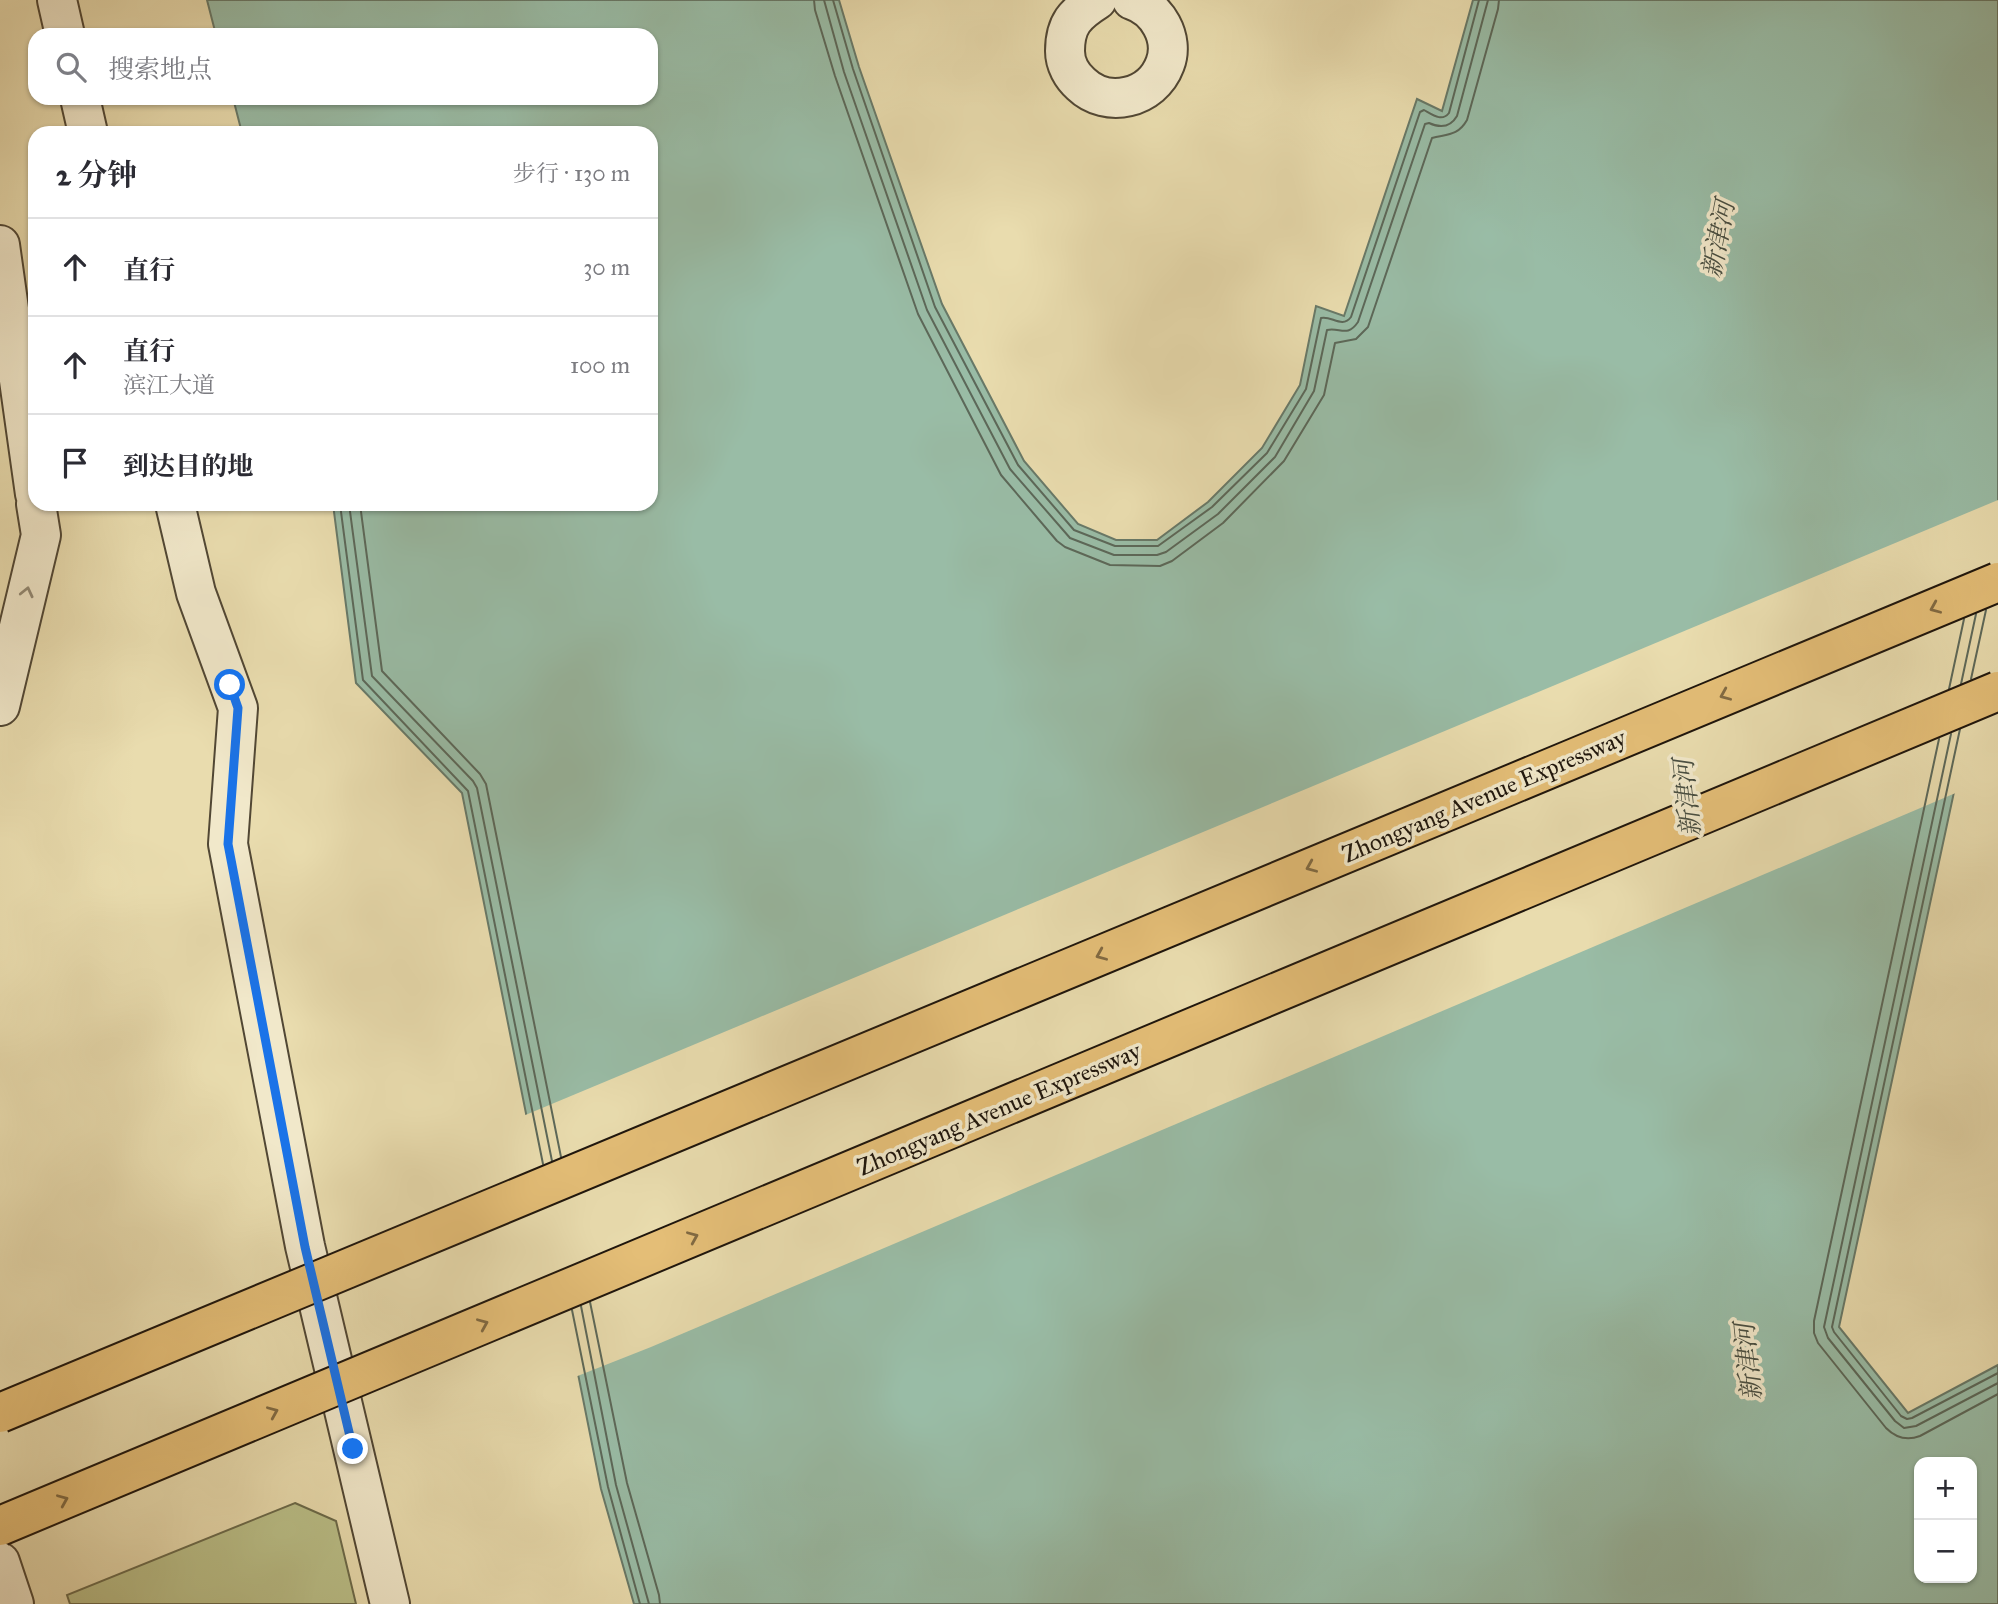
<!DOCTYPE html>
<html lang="zh">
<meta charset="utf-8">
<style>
:root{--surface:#fff;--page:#f2f2f3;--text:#2b2b33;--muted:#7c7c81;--line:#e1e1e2}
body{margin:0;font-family:"IM FELL Great Primer","Noto Serif SC",serif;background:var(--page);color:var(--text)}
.controls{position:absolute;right:21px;bottom:21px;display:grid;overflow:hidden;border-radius:14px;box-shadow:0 2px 5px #0004}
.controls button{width:63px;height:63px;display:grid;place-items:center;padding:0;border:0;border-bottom:2px solid var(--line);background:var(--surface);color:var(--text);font:35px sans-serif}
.stop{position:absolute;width:21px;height:21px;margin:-16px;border:5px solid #1a73e8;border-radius:50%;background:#fff}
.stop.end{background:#1a73e8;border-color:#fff;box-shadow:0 2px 7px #0008}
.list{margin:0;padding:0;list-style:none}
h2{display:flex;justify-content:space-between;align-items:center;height:91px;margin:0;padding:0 28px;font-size:30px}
h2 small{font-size:23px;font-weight:400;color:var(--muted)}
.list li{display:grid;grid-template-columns:46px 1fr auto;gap:21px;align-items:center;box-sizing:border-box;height:98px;padding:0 28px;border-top:2px solid var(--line)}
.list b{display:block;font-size:26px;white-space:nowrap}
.list p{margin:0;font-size:23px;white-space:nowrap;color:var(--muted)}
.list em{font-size:23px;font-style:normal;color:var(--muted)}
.icon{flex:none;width:38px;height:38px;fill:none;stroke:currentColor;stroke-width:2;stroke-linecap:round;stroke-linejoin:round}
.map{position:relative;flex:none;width:1998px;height:1604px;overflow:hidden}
.search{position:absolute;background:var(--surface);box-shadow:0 2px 5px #0004;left:28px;top:28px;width:630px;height:77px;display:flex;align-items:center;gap:18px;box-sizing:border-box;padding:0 24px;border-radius:21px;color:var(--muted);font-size:26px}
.panel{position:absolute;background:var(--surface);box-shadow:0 2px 5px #0004;left:28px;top:126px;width:630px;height:385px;border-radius:21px}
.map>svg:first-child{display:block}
.green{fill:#babf88;stroke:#6c6a4a;stroke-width:2}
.water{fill:#99bca6;stroke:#687968;stroke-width:2;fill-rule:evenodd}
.pier{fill:#e9dcae}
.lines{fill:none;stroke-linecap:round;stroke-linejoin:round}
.shore{stroke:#5c6859;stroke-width:2}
.minor-casing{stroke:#514734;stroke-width:42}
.minor{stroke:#f1e8ca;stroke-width:38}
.highway-bridge-casing{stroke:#1e150c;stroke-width:42;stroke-linecap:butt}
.highway-bridge{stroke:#e4be77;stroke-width:38}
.oneway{stroke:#928974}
.oneway2{stroke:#816a42}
.route{stroke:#1a73e8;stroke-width:9}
.labels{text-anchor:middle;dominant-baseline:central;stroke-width:7;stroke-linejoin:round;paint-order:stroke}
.street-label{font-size:24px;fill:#1e150c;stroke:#f1e8ca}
.water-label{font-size:26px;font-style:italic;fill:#494f42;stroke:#f1e8ca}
</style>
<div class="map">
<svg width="1998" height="1604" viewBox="0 0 1998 1604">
<rect width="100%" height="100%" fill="#e9dcae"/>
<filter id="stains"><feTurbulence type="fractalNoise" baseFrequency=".00286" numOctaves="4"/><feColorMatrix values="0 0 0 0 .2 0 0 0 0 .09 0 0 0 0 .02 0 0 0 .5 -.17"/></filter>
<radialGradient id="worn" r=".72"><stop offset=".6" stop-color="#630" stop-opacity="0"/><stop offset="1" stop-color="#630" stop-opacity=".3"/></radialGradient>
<!-- green -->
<path class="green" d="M 295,1503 L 336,1521 L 356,1604 L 70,1604 L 67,1595 Z"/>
<!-- water -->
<path class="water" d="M 207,0 L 839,0 L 859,67 L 942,304 L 1024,461 L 1078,524 L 1116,540 L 1157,540 L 1208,502 L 1262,448 L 1300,385 L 1316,306 L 1344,316 L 1417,99 L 1442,111 L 1473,0 L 1998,0 L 1998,578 L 1991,620 L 1839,1327 L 1908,1413 L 1998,1365 L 1998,1604 L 634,1604 L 601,1489 L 462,793 L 356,683 L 333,504 L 651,504 L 651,133 L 242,133 L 233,98 L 651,98 L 651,35 L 216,35 ZM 1919,1462 L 1972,1462 L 1972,1578 L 1919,1578 Z"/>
<!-- pier -->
<path class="pier" d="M 1998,500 L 1998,599 L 1958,792 L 651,1347 L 575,1377 L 523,1116 Z"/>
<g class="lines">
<!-- shore -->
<path class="shore" d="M 814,0 L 815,10 L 835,76 L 918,314 L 1001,475 L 1057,541 L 1065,547 L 1110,565 L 1160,566 L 1172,561 L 1223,523 L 1284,461 L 1324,395 L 1335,343 L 1356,339 L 1368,327 L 1432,138 C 1447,134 1458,136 1467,120 L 1498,9 L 1499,0
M 824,0 L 844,72 L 927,310 L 1010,469 L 1070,538 L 1114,555 L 1157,555 L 1166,552 L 1218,514 L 1275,457 L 1314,391 L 1327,330 C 1340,327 1347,338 1358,322 L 1425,124 L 1429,123 C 1440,128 1450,128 1457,116 L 1488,0
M 833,0 L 853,69 L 935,307 L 1018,465 L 1074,530 L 1115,546 L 1158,546 L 1212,507 L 1267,453 L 1306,389 L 1321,318 C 1331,315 1342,329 1351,317 L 1420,112 L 1424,110 C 1433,115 1442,122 1449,113 L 1479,0
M 340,504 L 363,680 L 468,791 L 543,1164
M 349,504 L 372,676 L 473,781 L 477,788 L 552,1161
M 360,504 L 382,671 L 480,774 L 486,784 L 561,1157
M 1971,679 L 1986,610
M 1961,684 L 1976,614
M 1949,689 L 1964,619
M 1960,729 L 1832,1327 L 1834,1332 L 1901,1416 L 1907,1419 L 1912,1418 L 1998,1373
M 1951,734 L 1824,1327 L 1828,1338 L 1895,1421 L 1904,1428 L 1916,1426 L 1998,1383
M 1939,739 L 1814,1321 L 1814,1333 L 1818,1343 L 1886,1428 C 1896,1438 1907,1441 1920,1436 L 1998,1394
M 590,1302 L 627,1483 L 659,1595 L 660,1604
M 581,1306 L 616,1485 L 649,1604
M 572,1310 L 608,1487 L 640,1604"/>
<defs>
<path id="minor" d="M 57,0 L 65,35
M 1097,0 C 1075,14 1065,24 1065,51 C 1065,64 1072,76 1081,84 C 1107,109 1152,99 1165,64 C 1175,38 1157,8 1132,0
M 80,98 L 88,133
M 0,245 L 35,494
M 175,504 L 196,593 L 238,708 L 228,844 L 305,1246 L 390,1604
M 0,706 L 41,535 L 36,504
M 0,1562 L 14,1604"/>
</defs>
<!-- minor casing -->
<use href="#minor" class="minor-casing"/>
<!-- minor -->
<use href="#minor" class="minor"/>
<defs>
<path id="highway-bridge" d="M 0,1413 L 1998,582
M 0,1526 L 1998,691"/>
</defs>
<!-- highway-bridge casing -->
<use href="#highway-bridge" class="highway-bridge-casing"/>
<!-- highway-bridge -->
<use href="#highway-bridge" class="highway-bridge"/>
</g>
<!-- one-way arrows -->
<defs><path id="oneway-chevron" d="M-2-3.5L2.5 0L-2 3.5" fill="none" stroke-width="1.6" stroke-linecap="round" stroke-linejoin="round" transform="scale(1.75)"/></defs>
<use class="oneway" href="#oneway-chevron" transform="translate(27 592) rotate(-77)"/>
<g class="oneway2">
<use href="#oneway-chevron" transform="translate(1935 608) rotate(157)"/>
<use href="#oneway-chevron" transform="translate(1725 695) rotate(157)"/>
<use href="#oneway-chevron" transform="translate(1311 867) rotate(157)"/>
<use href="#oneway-chevron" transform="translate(1101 955) rotate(157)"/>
<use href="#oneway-chevron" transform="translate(693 1237) rotate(-23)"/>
<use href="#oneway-chevron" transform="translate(483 1324) rotate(-23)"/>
<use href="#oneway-chevron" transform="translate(273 1412) rotate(-23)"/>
<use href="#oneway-chevron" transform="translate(63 1500) rotate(-23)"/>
</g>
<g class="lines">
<!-- route -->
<path class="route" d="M 230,685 L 238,708 L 228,844 L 305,1247 L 353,1449"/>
</g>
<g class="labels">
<!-- street labels -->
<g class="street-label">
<text transform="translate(1484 796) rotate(-23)">Zhongyang Avenue Expressway</text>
<text transform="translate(999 1109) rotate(-23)">Zhongyang Avenue Expressway</text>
</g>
<!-- water labels -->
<g class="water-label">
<text transform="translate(1718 239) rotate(-79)">新津河</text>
<text transform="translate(1687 798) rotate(-96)">新津河</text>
<text transform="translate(1748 1362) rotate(-96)">新津河</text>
</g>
</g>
<rect width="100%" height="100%" filter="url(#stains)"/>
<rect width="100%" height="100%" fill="url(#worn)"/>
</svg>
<div class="controls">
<button>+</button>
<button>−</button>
</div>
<div class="stop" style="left:230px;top:685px"></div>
<div class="stop end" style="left:353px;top:1449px"></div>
<div class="search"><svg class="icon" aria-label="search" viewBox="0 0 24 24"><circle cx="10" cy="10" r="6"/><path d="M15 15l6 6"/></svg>搜索地点</div>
<section class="panel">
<h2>2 分钟<small>步行 · 130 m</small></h2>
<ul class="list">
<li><svg class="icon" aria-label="ahead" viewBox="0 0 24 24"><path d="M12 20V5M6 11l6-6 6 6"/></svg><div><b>直行</b></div><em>30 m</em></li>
<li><svg class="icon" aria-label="ahead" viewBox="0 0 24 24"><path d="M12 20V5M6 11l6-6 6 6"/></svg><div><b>直行</b><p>滨江大道</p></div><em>100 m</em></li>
<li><svg class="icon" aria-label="arrive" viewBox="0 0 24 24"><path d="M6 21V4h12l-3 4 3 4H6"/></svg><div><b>到达目的地</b></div></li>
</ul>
</section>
</div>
